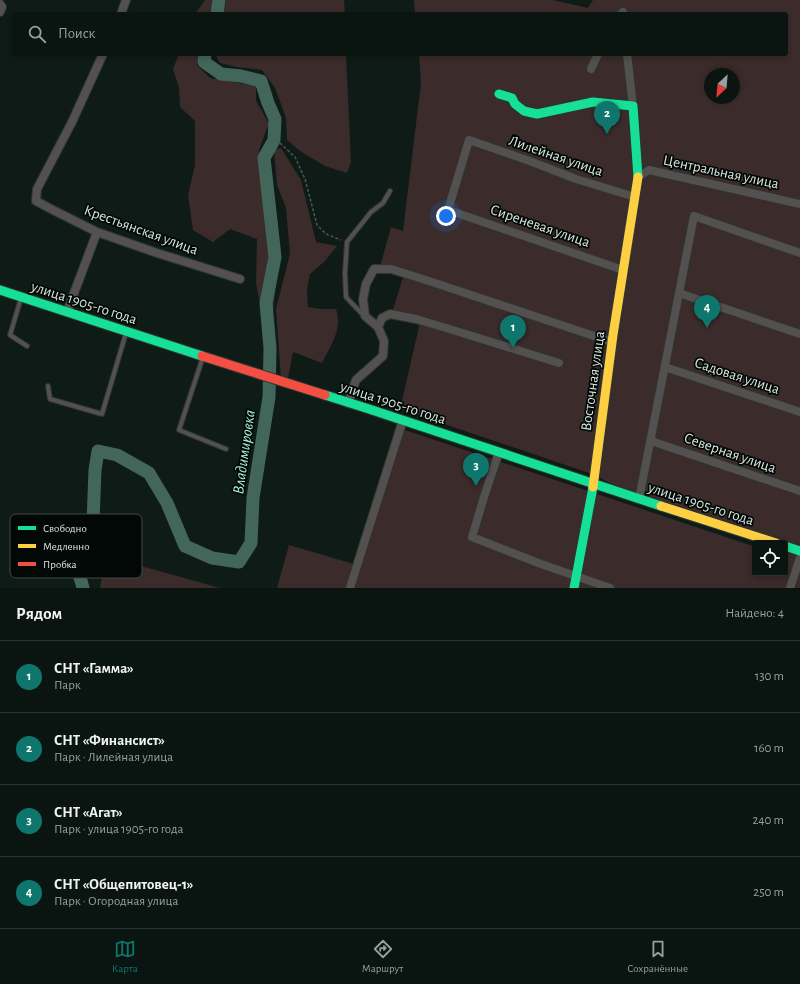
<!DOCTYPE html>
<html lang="ru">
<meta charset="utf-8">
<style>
:root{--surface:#0a1411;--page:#18211f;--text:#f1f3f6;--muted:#999e9f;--line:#2a3331;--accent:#0f766e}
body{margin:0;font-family:"Alegreya Sans",sans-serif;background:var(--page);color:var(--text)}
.controls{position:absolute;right:12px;bottom:12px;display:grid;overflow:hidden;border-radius:4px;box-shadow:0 2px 6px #0003}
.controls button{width:36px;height:36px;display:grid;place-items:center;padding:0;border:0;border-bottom:1px solid var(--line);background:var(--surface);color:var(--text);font:20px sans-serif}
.compass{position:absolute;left:704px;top:68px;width:36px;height:36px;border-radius:50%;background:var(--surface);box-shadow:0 2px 6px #0003;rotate:206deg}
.you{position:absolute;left:446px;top:216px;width:14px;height:14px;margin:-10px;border:3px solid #fff;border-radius:50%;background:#1a73e8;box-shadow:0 0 0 6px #1a73e833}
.badge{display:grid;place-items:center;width:26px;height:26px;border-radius:50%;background:var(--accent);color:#fff;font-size:13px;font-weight:700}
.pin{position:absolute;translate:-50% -33px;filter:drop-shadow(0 1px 2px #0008)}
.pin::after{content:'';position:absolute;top:21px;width:14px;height:12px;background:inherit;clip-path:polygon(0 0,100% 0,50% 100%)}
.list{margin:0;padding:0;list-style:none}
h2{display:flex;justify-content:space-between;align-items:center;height:52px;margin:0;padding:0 16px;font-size:17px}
h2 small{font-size:13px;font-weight:400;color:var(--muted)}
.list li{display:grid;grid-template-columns:26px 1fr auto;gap:12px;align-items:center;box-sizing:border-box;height:72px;padding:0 16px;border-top:1px solid var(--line)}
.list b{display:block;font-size:15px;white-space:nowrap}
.list p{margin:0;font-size:13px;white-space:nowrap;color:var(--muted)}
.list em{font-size:13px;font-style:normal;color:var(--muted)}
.icon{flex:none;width:22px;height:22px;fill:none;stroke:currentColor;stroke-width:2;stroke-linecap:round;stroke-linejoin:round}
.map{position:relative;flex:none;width:800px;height:588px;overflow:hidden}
.search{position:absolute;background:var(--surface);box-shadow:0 2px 6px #0003;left:12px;right:12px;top:12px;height:44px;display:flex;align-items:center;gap:10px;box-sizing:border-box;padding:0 14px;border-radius:4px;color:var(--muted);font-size:15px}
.sheet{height:340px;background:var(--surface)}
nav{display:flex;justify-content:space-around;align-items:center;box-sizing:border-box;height:56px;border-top:1px solid var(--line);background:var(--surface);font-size:11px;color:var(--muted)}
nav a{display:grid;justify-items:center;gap:2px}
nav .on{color:var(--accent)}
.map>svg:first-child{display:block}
.green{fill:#3b2b2b;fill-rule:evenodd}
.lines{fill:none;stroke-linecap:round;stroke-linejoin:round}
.river{stroke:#42675a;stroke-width:13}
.lane-casing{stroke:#2b3732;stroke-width:6}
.street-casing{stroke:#2b3732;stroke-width:10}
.fast-casing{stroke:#2b3732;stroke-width:11}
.slow-casing{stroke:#2b3732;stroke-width:11}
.jam-casing{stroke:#2b3732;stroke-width:11}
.path{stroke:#505452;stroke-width:1.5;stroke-dasharray:3 2;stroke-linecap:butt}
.lane{stroke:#53504f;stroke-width:4}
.street{stroke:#53504f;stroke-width:8}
.fast{stroke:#16e098;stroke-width:9}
.slow{stroke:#ffcf43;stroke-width:9}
.jam{stroke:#f24e42;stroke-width:9}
.labels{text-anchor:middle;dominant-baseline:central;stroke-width:3.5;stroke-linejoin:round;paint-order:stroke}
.street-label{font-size:15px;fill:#d8e6e0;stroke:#020805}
.water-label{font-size:16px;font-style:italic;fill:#a9f1d8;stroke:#020805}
.key{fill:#020805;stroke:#424b47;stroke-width:1}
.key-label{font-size:11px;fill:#d8e6e0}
</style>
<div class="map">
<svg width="800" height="588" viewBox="0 0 800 588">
<rect width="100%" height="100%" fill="#0e1b17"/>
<!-- green -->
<path class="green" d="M 205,0 L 215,0 L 210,14 L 195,14 Z
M 226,0 L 344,0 L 345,14 L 224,14 Z
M 414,0 L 553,0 L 588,8 L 593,0 L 800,0 L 800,588 L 277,588 L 289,545 L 357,565 L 396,427 L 753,546 L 756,537 L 639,499 L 595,475 L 400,409 L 421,318 L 393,310 L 403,277 L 380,267 L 391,227 L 403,231 L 421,83 L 419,54 L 786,54 L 786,14 L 415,14 ZM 710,74 L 734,74 L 734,98 L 710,98 ZM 755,543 L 785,543 L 785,573 L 755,573 Z
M 179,54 L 200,54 L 197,65 L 210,78 L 256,86 L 256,101 L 269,123 L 259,150 L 260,178 L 278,224 L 276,282 L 273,313 L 262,313 L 256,284 L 257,239 L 230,229 L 213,242 L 193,230 L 188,195 L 195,165 L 195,121 L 180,107 L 179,88 L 173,69 Z
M 215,54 L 346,54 L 351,162 L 347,173 L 325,166 L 300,151 L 287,140 L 286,118 L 275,88 L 262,70 L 237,67 L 220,63 Z
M 281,148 L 301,180 L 316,242 L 337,246 L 325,261 L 310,274 L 307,289 L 308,307 L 321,309 L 336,309 C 343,329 331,345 322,363 L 293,352 L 288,378 L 281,378 L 276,309 L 290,254 L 286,208 L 277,185 L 274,150 Z
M 105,556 L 220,588 L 100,588 Z"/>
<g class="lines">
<!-- river -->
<path class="river" d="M 217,14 L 219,0
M 83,588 L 82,584 L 74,559 L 76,544 L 93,522 L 95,470 L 98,451 L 117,455 L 149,473 L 167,503 L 185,546 L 212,558 L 239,562 L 251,543 L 253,498 L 269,397 L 270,348 L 266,303 L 275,257 L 264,158 L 274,140 L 275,119 L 268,103 L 261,81 L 241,76 L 221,74 L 204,62 L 205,54"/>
<defs>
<path id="lane" d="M 21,298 L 10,335 L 27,346
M 363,315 L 346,297 L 345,273 L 347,242 L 371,212 L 383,203 L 390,191
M 203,357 L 179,430 L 226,449
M 48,386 L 50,399 L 102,414 L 126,333"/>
<path id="street" d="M 0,4 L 2,7 L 0,12
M 121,14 L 126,0
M 621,14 L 623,12 L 623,14
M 103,54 L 72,122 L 37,189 L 36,201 L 53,210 L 97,232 L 157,253 L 240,279
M 627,54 L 633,106
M 591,69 L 598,54
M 638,177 L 649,170 L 800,204
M 623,270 L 448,210 L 469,140 L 527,160 L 576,179 L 635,197
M 679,293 L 800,334
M 67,312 L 97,232
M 378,327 L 382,318 L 390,314 L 416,319 L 456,331 L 559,363
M 665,367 L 800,412
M 348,403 L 356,380 L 383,356 L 384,341 L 378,327 L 365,316 L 363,299 L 366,284 L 374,269 L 391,269 L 426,280 L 612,342
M 651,441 L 800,491
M 499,452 L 484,497 L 472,537 L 541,564 L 610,588
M 639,499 L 694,216 L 800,253
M 350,588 L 403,420
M 790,588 L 800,558"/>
<path id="fast" d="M 499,94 L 512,98 L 515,104 L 524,111 L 537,114 L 593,102 L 633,106 L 638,177
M 0,290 L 202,356
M 325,395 L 369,409 L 661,506
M 785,546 L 800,551
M 574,588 L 593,487"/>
<path id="slow" d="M 593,487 L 613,335 L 638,177
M 661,506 L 776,543"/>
<path id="jam" d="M 202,356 L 325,395"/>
</defs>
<!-- lane casing -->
<use href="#lane" class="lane-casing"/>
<!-- street casing -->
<use href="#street" class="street-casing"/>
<!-- fast casing -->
<use href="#fast" class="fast-casing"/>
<!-- slow casing -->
<use href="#slow" class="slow-casing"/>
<!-- jam casing -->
<use href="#jam" class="jam-casing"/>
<!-- path -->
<path class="path" d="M 280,143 L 295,157 L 305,179 L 317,225 L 326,234 L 341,240"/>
<!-- lane -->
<use href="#lane" class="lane"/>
<!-- street -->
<use href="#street" class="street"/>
<!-- fast -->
<use href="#fast" class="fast"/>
<!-- slow -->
<use href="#slow" class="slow"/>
<!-- jam -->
<use href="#jam" class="jam"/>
</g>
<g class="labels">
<!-- street labels -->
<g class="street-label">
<text transform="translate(556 156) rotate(19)">Лилейная улица</text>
<text transform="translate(721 172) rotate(12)">Центральная улица</text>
<text transform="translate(540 226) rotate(19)">Сиреневая улица</text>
<text transform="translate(141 230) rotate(20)">Крестьянская улица</text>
<text transform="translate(84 303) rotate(18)">улица 1905-го года</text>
<text transform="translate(737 376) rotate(18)">Садовая улица</text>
<text transform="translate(593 381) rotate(-82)">Восточная улица</text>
<text transform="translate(393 403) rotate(18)">улица 1905-го года</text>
<text transform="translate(730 453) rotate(19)">Северная улица</text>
<text transform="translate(701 504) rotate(18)">улица 1905-го года</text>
</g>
<!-- water labels -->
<g class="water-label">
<text transform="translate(244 452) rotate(-82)">Владимировка</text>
</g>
</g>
<!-- legend -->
<rect x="10" y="514" width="132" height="64" rx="6" class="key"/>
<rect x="18" y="526" width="18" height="4" fill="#16e098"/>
<rect x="18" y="544" width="18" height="4" fill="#ffcf43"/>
<rect x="18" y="562" width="18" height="4" fill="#f24e42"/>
<g class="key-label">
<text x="43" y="532">Свободно</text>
<text x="43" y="550">Медленно</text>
<text x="43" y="568">Пробка</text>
</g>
</svg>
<div class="controls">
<button><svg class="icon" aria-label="locate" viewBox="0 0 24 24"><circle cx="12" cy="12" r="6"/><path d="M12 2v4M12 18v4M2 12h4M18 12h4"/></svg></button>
</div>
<svg class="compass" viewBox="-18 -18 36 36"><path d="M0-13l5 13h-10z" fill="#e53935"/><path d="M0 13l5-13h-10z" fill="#999e9f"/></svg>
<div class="you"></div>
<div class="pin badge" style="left:513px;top:348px">1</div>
<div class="pin badge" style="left:607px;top:134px">2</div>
<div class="pin badge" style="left:476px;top:486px">3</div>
<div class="pin badge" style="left:707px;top:328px">4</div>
<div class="search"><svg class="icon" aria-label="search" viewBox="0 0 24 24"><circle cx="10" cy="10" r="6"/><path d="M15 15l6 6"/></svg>Поиск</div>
</div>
<section class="sheet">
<h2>Рядом<small>Найдено: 4</small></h2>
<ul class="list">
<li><span class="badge">1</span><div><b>СНТ «Гамма»</b><p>Парк</p></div><em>130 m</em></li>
<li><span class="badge">2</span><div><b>СНТ «Финансист»</b><p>Парк · Лилейная улица</p></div><em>160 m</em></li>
<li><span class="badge">3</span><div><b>СНТ «Агат»</b><p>Парк · улица 1905-го года</p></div><em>240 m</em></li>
<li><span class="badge">4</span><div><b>СНТ «Общепитовец-1»</b><p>Парк · Огородная улица</p></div><em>250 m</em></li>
</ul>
</section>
<nav>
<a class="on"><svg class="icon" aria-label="map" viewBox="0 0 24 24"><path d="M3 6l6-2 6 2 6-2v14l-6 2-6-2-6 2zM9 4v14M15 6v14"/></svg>Карта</a>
<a><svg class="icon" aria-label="directions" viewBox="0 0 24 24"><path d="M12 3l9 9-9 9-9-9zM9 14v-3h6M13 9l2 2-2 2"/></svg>Маршрут</a>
<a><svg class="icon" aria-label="saved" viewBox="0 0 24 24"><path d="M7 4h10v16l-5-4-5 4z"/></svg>Сохранённые</a>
</nav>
